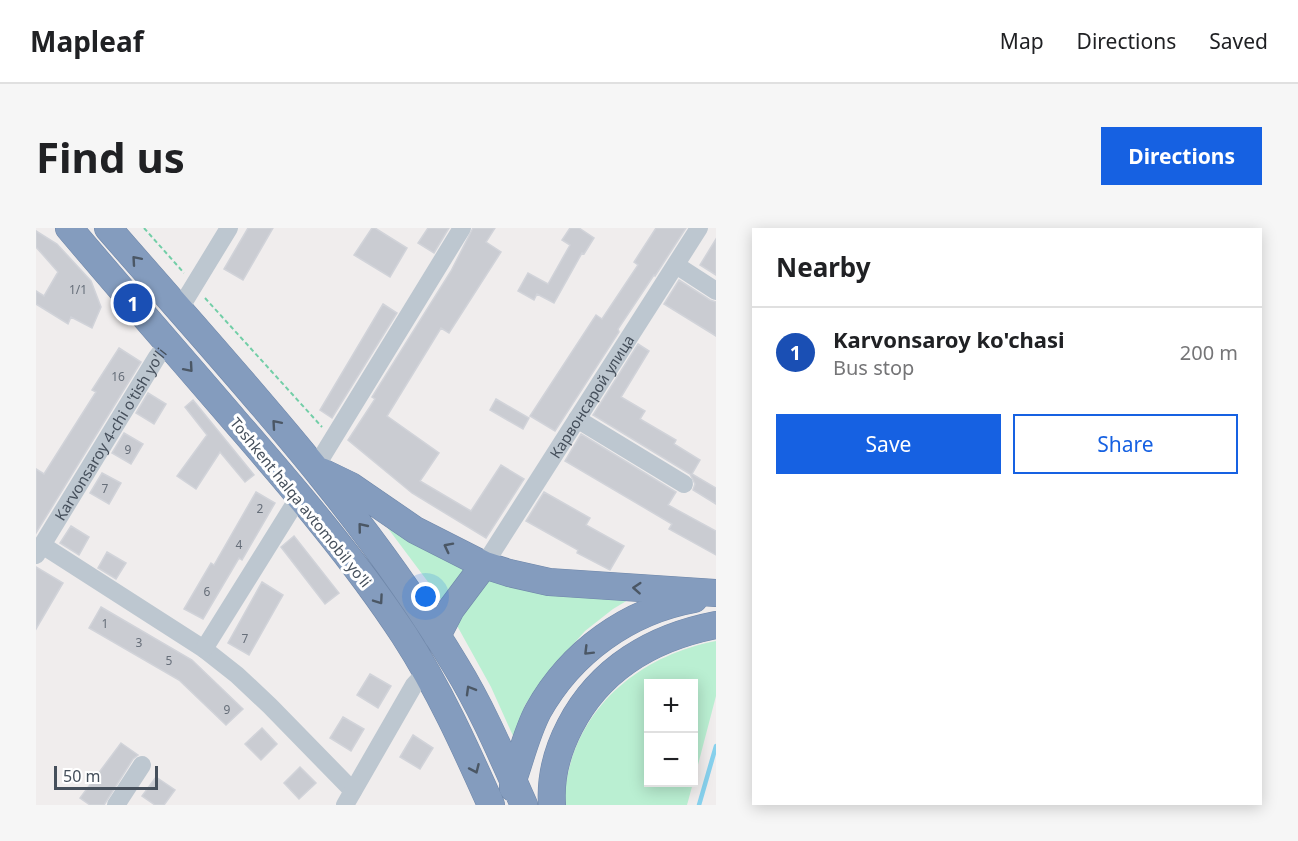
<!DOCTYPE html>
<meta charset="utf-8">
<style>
:root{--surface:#fff;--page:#f6f6f6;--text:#202124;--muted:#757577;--line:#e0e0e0;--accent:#1661e2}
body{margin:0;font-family:"Noto Sans",sans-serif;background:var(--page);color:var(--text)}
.controls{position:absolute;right:18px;bottom:18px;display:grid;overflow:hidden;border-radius:0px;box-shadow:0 3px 15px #0003}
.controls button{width:54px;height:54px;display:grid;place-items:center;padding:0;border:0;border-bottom:2px solid var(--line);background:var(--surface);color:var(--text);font:30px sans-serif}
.scale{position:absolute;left:18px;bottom:15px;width:104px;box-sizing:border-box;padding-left:6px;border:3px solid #454f5b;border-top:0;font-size:16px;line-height:21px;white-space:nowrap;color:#454f5b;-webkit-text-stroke:4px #fff;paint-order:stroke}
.you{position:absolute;left:390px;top:369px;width:21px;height:21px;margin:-15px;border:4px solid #fff;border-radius:50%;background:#1a73e8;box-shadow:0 0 0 9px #1a73e833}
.badge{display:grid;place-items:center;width:39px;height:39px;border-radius:50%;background:var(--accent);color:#fff;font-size:20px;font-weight:700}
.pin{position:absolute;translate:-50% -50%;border:3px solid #fff;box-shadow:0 2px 6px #0006}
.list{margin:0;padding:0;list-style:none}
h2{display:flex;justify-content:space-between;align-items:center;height:78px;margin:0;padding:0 24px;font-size:26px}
h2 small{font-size:20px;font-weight:400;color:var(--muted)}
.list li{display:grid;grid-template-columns:39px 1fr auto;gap:18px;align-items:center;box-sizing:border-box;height:90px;padding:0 24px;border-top:2px solid var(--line)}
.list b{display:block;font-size:22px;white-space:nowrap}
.list p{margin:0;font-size:20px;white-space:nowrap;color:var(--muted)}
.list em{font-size:20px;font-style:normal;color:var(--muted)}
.actions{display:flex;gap:12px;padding:18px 24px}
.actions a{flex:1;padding:14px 0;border:2px solid var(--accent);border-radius:0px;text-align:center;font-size:21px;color:var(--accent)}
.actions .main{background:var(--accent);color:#fff}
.map{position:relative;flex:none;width:680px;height:577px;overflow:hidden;border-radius:0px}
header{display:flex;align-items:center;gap:36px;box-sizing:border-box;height:84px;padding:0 30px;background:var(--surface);border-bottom:2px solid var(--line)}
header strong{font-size:28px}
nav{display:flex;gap:33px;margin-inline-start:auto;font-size:21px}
.intro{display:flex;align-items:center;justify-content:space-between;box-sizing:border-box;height:144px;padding:0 36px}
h1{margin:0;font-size:42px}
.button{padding:15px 27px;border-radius:0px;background:var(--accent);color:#fff;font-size:21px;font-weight:700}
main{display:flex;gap:36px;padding:0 36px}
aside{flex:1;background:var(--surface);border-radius:0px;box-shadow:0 3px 15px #0003}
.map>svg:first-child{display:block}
.grass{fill:#baefd2}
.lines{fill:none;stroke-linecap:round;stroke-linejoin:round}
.stream{stroke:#87d1ed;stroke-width:4.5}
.building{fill:#caccd2;stroke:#d1d3d9;stroke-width:1.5}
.highway-casing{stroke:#6f87a9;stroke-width:28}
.path{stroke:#72cea7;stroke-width:2;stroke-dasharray:4.5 3;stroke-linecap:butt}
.minor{stroke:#bdc7d0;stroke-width:18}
.highway{stroke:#849cbe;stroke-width:27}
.oneway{stroke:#4b5765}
.labels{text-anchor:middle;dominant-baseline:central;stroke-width:6;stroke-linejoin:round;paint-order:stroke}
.number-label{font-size:12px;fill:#666e79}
.street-label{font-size:15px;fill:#454f5b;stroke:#fff}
</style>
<header>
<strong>Mapleaf</strong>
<nav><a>Map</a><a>Directions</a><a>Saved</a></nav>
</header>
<div class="intro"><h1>Find us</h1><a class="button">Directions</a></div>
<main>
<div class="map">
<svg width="680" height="577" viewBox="0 0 680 577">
<rect width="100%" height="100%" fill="#f0eded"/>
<!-- grass -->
<path class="grass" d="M 342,287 L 431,341 L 407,374 Z
M 455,350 L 592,372 L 577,381 L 549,403 L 518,438 L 489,477 L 478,510 L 455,459 L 419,394 Z
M 680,413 L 680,468 L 658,552 L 658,455 L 612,455 L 612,554 L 657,555 L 651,577 L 528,577 C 531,489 596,429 680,413 Z"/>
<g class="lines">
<!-- stream -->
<path class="stream" d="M 663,577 L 680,518"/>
</g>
<!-- building -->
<path class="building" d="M 212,0 L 237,0 L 207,52 L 188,41 Z
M 336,0 L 339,0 L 371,20 L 354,49 L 318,27 Z
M 392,0 L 413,0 L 398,25 L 382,15 Z
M 437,0 L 459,0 L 450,14 L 465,24 L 413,105 L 405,100 L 351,188 L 403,225 L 384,253 L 435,283 L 465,237 L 488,251 L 450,310 L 376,265 L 312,212 L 339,171 L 336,169 L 415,43 Z
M 534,0 L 543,0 L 558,10 L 548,26 L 546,25 L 518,75 L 501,66 L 498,72 L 482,63 L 492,45 L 512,56 L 534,17 L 526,12 Z
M 620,0 L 650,0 L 619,48 L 618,47 L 582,101 L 583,104 L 519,203 L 494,188 L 560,87 L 566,91 L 602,37 L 598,34 Z
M 0,3 L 21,16 L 55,53 L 65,79 L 56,100 L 35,89 L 32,96 L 0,76 L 0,63 L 8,68 L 22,44 L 0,19 Z
M 680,11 L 680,47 L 664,37 Z
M 643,52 L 674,72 L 680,74 L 680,108 L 628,76 Z
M 347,76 L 361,85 L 296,190 L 284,182 Z
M 602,116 L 613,123 L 585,169 L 609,183 L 604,191 L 640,212 L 638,216 L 664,232 L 656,246 L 680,260 L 680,276 L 657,262 L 659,256 L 654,246 L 557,187 Z
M 83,120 L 105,134 L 0,305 L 0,241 L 8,246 L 60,164 L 56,162 Z
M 112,165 L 130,176 L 118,196 L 100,185 Z
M 460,171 L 493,190 L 487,201 L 454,182 Z
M 157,172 L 218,247 L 209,254 L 184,224 L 160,261 L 141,248 L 171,207 L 149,179 Z
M 88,205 L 107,216 L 95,236 L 76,225 Z
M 545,206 L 640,264 L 632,277 L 680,303 L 680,327 L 633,301 L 636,296 L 529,233 Z
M 66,245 L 85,255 L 73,276 L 54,265 Z
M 220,264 L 239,275 L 206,332 L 203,330 L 167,391 L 148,381 L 175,335 L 178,337 Z
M 508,264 L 554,290 L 550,297 L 588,318 L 574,342 L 541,325 L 542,322 L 490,293 Z
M 35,298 L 53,309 L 43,327 L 24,315 Z
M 258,308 L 303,365 L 289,376 L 245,319 Z
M 71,324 L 90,335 L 80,351 L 62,340 Z
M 0,339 L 27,355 L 0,401 Z
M 226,354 L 247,367 L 213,427 L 192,415 Z
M 65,379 L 156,432 L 207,481 L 190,497 L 143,452 L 53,400 Z
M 334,446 L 355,458 L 342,480 L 321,467 Z
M 307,489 L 328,501 L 315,523 L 294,510 Z
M 226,500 L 241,516 L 225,532 L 209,516 Z
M 377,507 L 397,520 L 384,541 L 364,529 Z
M 85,515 L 102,527 L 97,531 L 68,577 L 54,577 L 44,570 Z
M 264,539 L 280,555 L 263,571 L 248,555 Z
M 120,549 L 139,562 L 128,577 L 119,577 L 106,568 Z"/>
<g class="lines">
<defs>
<path id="highway" d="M 33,0 C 88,65 144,129 199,193 C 259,262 318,331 368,407 C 403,461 429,519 455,577
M 72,0 C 194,141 324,278 420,438 C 447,482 467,530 488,577
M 286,244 L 315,258 L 379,302 L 448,337 L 473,345 L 513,354 L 680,365
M 401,408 L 415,381 L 448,337
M 477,560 L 477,552 C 485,529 491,504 502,483 C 535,424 592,383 658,371
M 516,577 C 514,549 521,523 534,498 C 564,440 618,409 680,397"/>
</defs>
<!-- highway casing -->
<use href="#highway" class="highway-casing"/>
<!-- path -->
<path class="path" d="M 108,0 L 148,45
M 169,70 L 286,199"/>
<!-- minor -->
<g class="minor">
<path d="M 640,37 L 680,63"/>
<path d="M 143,82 L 193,0"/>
<path d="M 541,191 L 648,256"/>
<path d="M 279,240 L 426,0"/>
<path d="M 6,317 L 168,421 L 201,447 L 234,478 L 317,563"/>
<path id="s1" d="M 0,327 L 121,129 L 132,115"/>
<path id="s2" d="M 448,337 L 663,0"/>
<path d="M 168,421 L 256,280 L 266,270"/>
<path d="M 80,577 L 106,537"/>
<path d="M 309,577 L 378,457 L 390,444"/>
</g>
<!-- highway -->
<use href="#highway" class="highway"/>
</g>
<!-- one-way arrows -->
<defs><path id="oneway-chevron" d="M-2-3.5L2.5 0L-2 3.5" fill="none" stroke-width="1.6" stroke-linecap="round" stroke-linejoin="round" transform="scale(1.5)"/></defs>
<g class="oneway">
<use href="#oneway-chevron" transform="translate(100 32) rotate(-131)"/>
<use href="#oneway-chevron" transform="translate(153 140) rotate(49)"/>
<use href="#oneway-chevron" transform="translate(240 196) rotate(-131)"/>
<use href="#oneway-chevron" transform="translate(326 299) rotate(-129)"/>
<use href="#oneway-chevron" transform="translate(412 319) rotate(-153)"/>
<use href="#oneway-chevron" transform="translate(601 360) rotate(-176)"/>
<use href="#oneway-chevron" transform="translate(343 372) rotate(55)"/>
<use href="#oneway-chevron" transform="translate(552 423) rotate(135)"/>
<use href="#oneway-chevron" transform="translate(434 462) rotate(-120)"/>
<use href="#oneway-chevron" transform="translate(439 541) rotate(66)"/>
</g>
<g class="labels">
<!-- number labels -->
<g class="number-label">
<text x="42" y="61">1/1</text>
<text x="82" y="148">16</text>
<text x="92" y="221">9</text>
<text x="69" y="260">7</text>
<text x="224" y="280">2</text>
<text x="203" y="316">4</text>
<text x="171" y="363">6</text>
<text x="69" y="395">1</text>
<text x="209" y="410">7</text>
<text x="103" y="414">3</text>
<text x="133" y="432">5</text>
<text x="191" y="481">9</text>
</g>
<!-- street labels -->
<g class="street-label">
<text stroke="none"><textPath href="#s2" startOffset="200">Карвонсарой улица</textPath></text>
<text stroke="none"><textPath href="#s1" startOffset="142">Karvonsaroy 4-chi o'tish yo'li</textPath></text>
<text transform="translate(265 274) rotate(51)">Toshkent halqa avtomobil yo'li</text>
</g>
</g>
</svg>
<div class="controls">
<button>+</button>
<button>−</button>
</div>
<div class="scale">50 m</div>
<div class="you"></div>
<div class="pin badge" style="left:97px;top:75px;background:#1a4fb4">1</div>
</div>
<aside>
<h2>Nearby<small></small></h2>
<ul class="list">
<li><span class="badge" style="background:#1a4fb4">1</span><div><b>Karvonsaroy ko'chasi</b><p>Bus stop</p></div><em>200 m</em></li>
</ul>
<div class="actions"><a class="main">Save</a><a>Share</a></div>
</aside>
</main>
